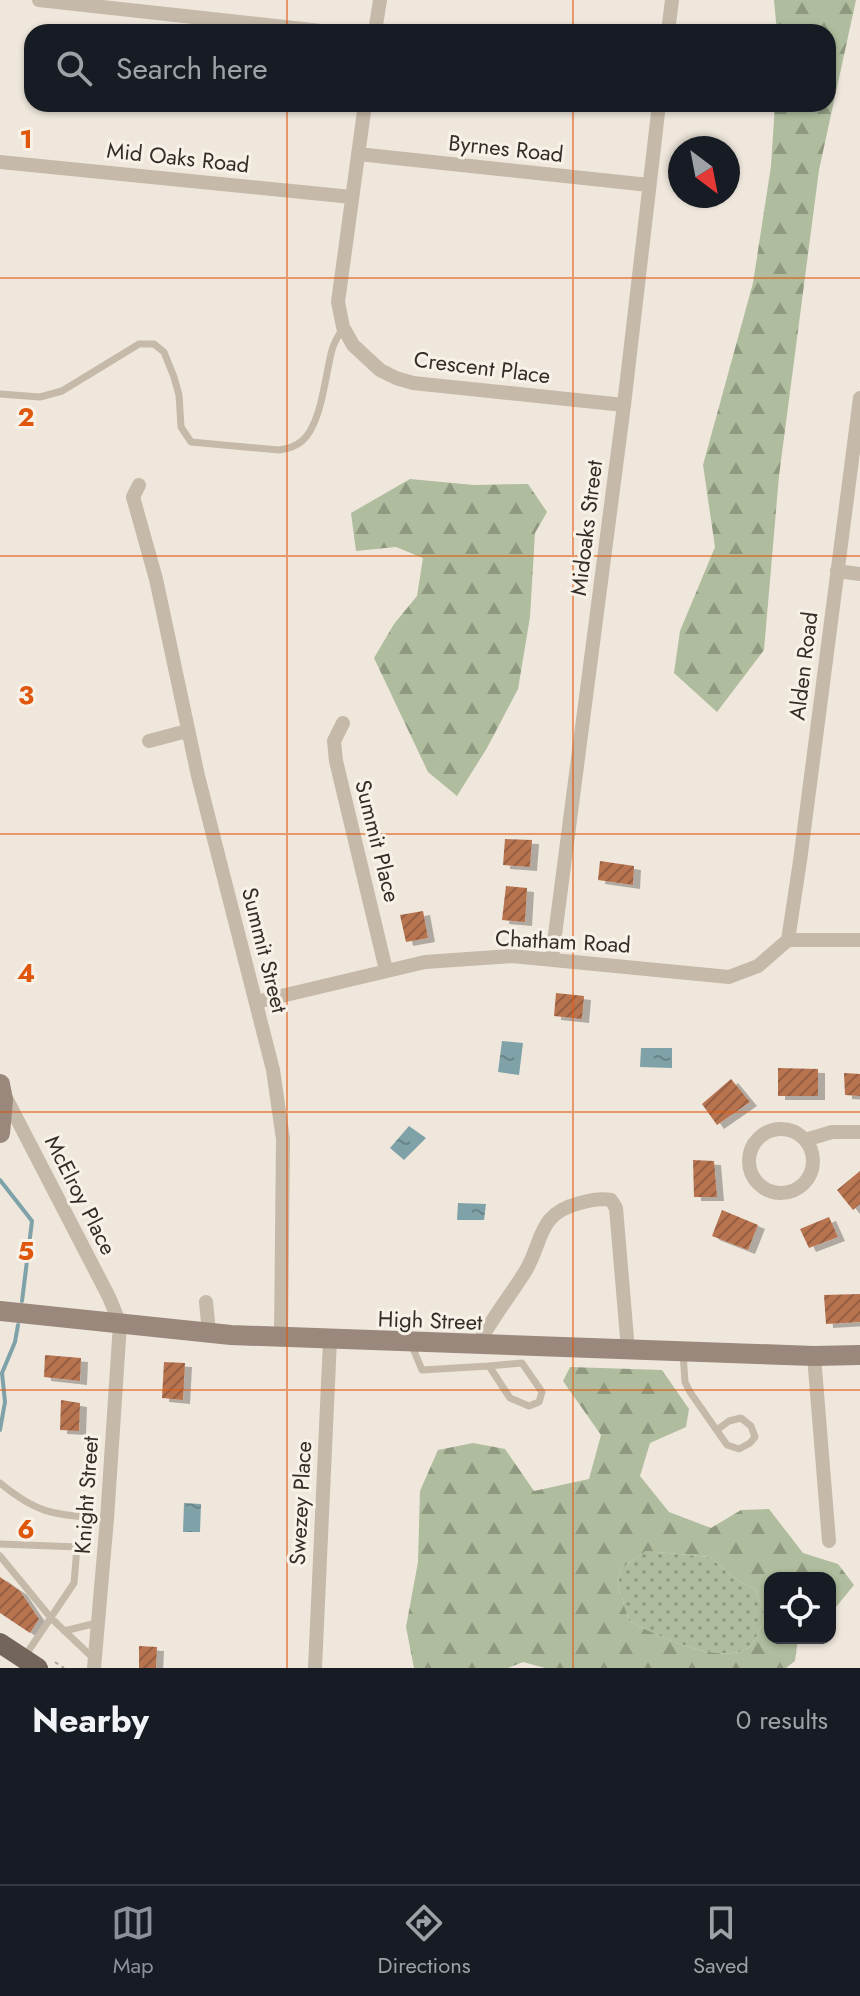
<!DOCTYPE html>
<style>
:root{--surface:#171b24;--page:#242831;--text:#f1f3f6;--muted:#9ea1a6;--line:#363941;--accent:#8c9099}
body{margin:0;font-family:Jost,sans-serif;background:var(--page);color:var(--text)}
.controls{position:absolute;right:24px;bottom:24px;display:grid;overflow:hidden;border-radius:16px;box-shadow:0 2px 6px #0004}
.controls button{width:72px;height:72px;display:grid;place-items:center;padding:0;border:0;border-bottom:2px solid var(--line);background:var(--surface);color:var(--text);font:40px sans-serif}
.compass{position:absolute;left:668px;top:136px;width:72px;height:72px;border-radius:50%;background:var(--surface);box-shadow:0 2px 6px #0004;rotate:148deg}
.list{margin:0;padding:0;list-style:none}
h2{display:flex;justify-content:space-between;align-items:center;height:104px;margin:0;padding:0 32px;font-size:34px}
h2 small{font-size:26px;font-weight:400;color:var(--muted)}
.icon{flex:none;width:44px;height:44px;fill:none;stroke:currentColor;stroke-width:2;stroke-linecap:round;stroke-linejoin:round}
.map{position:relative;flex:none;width:860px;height:1668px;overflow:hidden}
.search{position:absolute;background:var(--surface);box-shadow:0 2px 6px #0004;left:24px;right:24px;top:24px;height:88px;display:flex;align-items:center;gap:20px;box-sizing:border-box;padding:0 28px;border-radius:24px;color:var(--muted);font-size:30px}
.sheet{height:216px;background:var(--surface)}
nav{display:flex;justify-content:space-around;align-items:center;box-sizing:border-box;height:112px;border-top:2px solid var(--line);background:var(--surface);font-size:22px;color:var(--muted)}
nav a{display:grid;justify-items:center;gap:4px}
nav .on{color:var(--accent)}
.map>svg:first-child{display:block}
.grass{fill:url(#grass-dots)}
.forest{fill:url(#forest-firs);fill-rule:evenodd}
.water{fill:url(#water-ripples)}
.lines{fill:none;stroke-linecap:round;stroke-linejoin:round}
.stream{stroke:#7ea2a8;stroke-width:4}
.building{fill:url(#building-hatch);filter:url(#shadow)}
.path{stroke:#b1a393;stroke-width:2;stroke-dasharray:4 4;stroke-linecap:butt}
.lane{stroke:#c5b9a9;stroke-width:7}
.street{stroke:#c5b9a9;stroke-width:14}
.secondary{stroke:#99887b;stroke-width:20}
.primary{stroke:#73655b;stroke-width:20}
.grid{fill:none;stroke:#df570d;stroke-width:2;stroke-opacity:0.55}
.labels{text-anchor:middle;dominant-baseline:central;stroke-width:6;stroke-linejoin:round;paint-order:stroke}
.street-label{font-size:22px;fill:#332d28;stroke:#f7f1e7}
.grid-label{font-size:26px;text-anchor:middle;font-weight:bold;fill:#df570d;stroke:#f7f1e7;stroke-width:6;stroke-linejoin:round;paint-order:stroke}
</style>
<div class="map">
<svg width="860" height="1668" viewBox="0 0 860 1668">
<defs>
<pattern id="grass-dots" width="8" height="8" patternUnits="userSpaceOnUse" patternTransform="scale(2)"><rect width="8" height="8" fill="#afbc9d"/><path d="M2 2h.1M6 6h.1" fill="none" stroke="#8f9980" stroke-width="1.8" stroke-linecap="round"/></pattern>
<pattern id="forest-firs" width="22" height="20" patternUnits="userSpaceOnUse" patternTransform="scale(2)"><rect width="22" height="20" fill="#afbc9d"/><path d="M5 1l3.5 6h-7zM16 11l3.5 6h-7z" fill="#8f9980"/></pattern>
<pattern id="water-ripples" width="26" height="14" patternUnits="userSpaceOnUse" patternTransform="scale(2)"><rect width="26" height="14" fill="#7ea2a8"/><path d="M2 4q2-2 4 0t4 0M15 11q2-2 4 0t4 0" fill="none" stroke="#688489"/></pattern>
<pattern id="building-hatch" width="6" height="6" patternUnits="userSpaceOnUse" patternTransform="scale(2)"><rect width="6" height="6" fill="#b87350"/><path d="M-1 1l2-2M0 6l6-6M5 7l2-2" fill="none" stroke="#965f42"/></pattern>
<filter id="shadow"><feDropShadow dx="7" dy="4" stdDeviation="0" flood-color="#0004"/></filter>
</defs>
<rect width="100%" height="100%" fill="#efe7dc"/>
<!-- grass -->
<path class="grass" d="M 646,1551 L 710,1557 L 734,1578 L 756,1590 L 765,1617 C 761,1626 757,1638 751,1646 C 725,1668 657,1636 629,1621 L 618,1585 L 620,1569 Z"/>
<!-- forest -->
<path class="forest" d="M 774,0 L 856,0 L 819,170 L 779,476 L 764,650 L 717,712 L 674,673 L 680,631 L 715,547 L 703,465 L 753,283 L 771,166 L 775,104 L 828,104 L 828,32 L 777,32 Z
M 410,479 L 474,485 L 528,484 L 547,512 L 535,533 L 530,617 L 518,689 L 487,748 L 457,796 L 428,772 L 374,658 L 394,624 L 417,596 L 423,558 L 396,547 L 356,551 L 351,513 Z
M 570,1367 L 662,1370 L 689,1409 L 686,1427 L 650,1443 L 640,1476 L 669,1512 L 711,1528 L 741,1510 L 769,1509 L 803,1553 L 838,1564 L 854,1585 L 836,1607 L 830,1610 L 830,1578 L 770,1578 L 770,1638 L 798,1638 L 795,1661 L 786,1668 L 545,1668 L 523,1662 L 508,1668 L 414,1668 L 406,1627 L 418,1562 L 420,1491 L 438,1450 L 473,1443 L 505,1449 L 534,1491 L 589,1479 L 601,1435 L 563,1381 ZM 646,1551 L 710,1557 L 734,1578 L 756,1590 L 765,1617 C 761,1626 757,1638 751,1646 C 725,1668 657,1636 629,1621 L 618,1585 L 620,1569 Z"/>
<!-- water -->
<path class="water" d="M 502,1041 L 523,1043 L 519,1075 L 498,1072 Z
M 641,1048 L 672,1048 L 672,1068 L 640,1067 Z
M 409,1126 L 426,1138 L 404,1160 L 390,1148 Z
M 458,1203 L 486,1204 L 484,1220 L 457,1220 Z
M 184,1503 L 201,1504 L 200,1532 L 183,1532 Z"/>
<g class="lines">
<!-- stream -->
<path class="stream" d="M 0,1180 L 32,1221 L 22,1301
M 0,1430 L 5,1402 L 2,1373 L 15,1342 L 18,1325"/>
</g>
<!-- building -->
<path class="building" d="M 505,839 L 532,840 L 530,867 L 503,865 Z
M 600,861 L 634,866 L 633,885 L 598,880 Z
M 506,886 L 527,888 L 525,922 L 502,920 Z
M 423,911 L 428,938 L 406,942 L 400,915 Z
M 556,993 L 584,996 L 582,1019 L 554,1016 Z
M 778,1068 L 818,1069 L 818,1096 L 778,1096 Z
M 844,1073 L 860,1074 L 860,1096 L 845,1095 Z
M 731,1079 L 750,1102 L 717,1125 L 702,1104 Z
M 693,1160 L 714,1161 L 717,1197 L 694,1197 Z
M 860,1171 L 860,1204 L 853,1210 L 837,1190 Z
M 722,1210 L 758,1225 L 748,1250 L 712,1236 Z
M 829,1217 L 838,1237 L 809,1248 L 800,1229 Z
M 860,1294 L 860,1322 L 826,1324 L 824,1295 Z
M 45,1355 L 81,1358 L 80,1381 L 44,1377 Z
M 164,1362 L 185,1363 L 183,1400 L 162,1398 Z
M 61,1400 L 80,1403 L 79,1431 L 60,1430 Z
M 0,1577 L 20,1591 L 39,1619 L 30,1633 L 0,1613 Z
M 139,1646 L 157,1647 L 156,1668 L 139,1668 Z"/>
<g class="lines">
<!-- path -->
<path class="path" d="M 55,1662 L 64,1668"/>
<!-- lane -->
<path class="lane" d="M 0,394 L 40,397 L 62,391 L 139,344 L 154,344 L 164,352 L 174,377 L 179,395 L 181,427 L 191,442 L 279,450 C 287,449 295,447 302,441 C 322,424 325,375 332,350 C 334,342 339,335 343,327
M 412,1346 L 422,1370 L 489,1366
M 683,1353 L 685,1382 L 690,1392 L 727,1445 L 739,1449 L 750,1443 L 755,1437 L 751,1426 L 741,1418 L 729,1421 L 717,1430
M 522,1363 L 542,1392 L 539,1402 L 529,1406 L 510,1398 L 489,1366 Z
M 0,1483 C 41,1517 57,1514 107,1519
M 0,1544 L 77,1547 L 74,1583 L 25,1656
M 0,1556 L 51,1618 L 93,1658
M 64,1631 L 97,1623"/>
<!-- street -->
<path class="street" d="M 39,0 L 330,32
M 375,32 L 380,0
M 668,32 L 672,0
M 365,104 L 338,302 L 343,327 L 353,345 L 380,370 L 396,378 L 413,383 L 624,405
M 358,154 L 649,185
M 0,162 L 352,197
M 139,485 L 133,497 L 156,579 L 198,776 L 273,1070 L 283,1139 L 281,1337
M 837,571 L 860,574
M 343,723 L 334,741 L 336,761 L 386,970
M 149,741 L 187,731
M 788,940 L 800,861 L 860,398
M 552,958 L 624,405 L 659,104
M 256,1002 L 425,962 L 512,956 L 729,977 L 758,966 L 788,940 L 860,940
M 5,1096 L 109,1297 L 120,1324 L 107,1519 L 94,1668
M749 1161a32 32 0 1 1 64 0a32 32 0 1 1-64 0Z
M 805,1140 L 832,1132 L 860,1132
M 206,1302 L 209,1333
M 477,1346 C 491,1320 509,1297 525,1272 C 544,1241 536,1214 580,1203 C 591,1200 600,1198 611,1200 L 616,1208 L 628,1350
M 814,1356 L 829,1541
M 315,1668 L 330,1340"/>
<!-- secondary -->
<path class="secondary" d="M 0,1084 L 3,1100 L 0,1133
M 0,1311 L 231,1335 L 814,1356 L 860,1355"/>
<!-- primary -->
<path class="primary" d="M 0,1643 L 38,1668"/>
</g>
<!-- grid -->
<path class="grid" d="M 287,0 L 287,32M 573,0 L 573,32M 287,104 L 287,1668M 573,104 L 573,1668M 0,278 L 860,278M 0,556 L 860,556M 0,834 L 860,834M 0,1112 L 860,1112M 0,1390 L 860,1390"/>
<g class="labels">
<!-- street labels -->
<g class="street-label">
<text transform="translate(506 148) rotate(6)">Byrnes Road</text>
<text transform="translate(178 157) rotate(6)">Mid Oaks Road</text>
<text transform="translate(482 367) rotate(7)">Crescent Place</text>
<text transform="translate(586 528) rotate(-83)">Midoaks Street</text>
<text transform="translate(803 666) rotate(-83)">Alden Road</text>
<text transform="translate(378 841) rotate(76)">Summit Place</text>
<text transform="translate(563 941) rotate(3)">Chatham Road</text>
<text transform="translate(265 950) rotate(76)">Summit Street</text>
<text transform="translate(81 1195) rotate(63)">McElroy Place</text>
<text transform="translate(430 1320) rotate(2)">High Street</text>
<text transform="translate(86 1495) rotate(-86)">Knight Street</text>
<text transform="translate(300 1503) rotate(-87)">Swezey Place</text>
</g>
</g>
<g class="grid-label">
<text x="26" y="148">1</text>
<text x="26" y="426">2</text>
<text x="26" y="704">3</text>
<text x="26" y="982">4</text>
<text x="26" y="1260">5</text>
<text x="26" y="1538">6</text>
</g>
</svg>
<div class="controls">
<button><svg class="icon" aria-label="locate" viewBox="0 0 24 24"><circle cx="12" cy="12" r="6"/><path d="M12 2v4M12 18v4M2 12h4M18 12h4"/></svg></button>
</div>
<svg class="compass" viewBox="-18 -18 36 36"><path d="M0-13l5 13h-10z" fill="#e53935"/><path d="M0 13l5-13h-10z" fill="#9ea1a6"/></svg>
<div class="search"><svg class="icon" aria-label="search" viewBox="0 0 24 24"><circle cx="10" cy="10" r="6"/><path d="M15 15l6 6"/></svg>Search here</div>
</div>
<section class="sheet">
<h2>Nearby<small>0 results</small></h2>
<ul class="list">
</ul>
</section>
<nav>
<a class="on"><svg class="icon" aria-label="map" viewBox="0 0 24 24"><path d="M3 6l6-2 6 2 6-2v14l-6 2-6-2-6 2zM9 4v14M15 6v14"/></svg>Map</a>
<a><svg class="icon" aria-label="directions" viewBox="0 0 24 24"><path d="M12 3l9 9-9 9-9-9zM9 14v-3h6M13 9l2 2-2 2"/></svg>Directions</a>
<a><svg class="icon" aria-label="saved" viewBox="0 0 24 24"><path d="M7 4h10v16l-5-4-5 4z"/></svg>Saved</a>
</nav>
